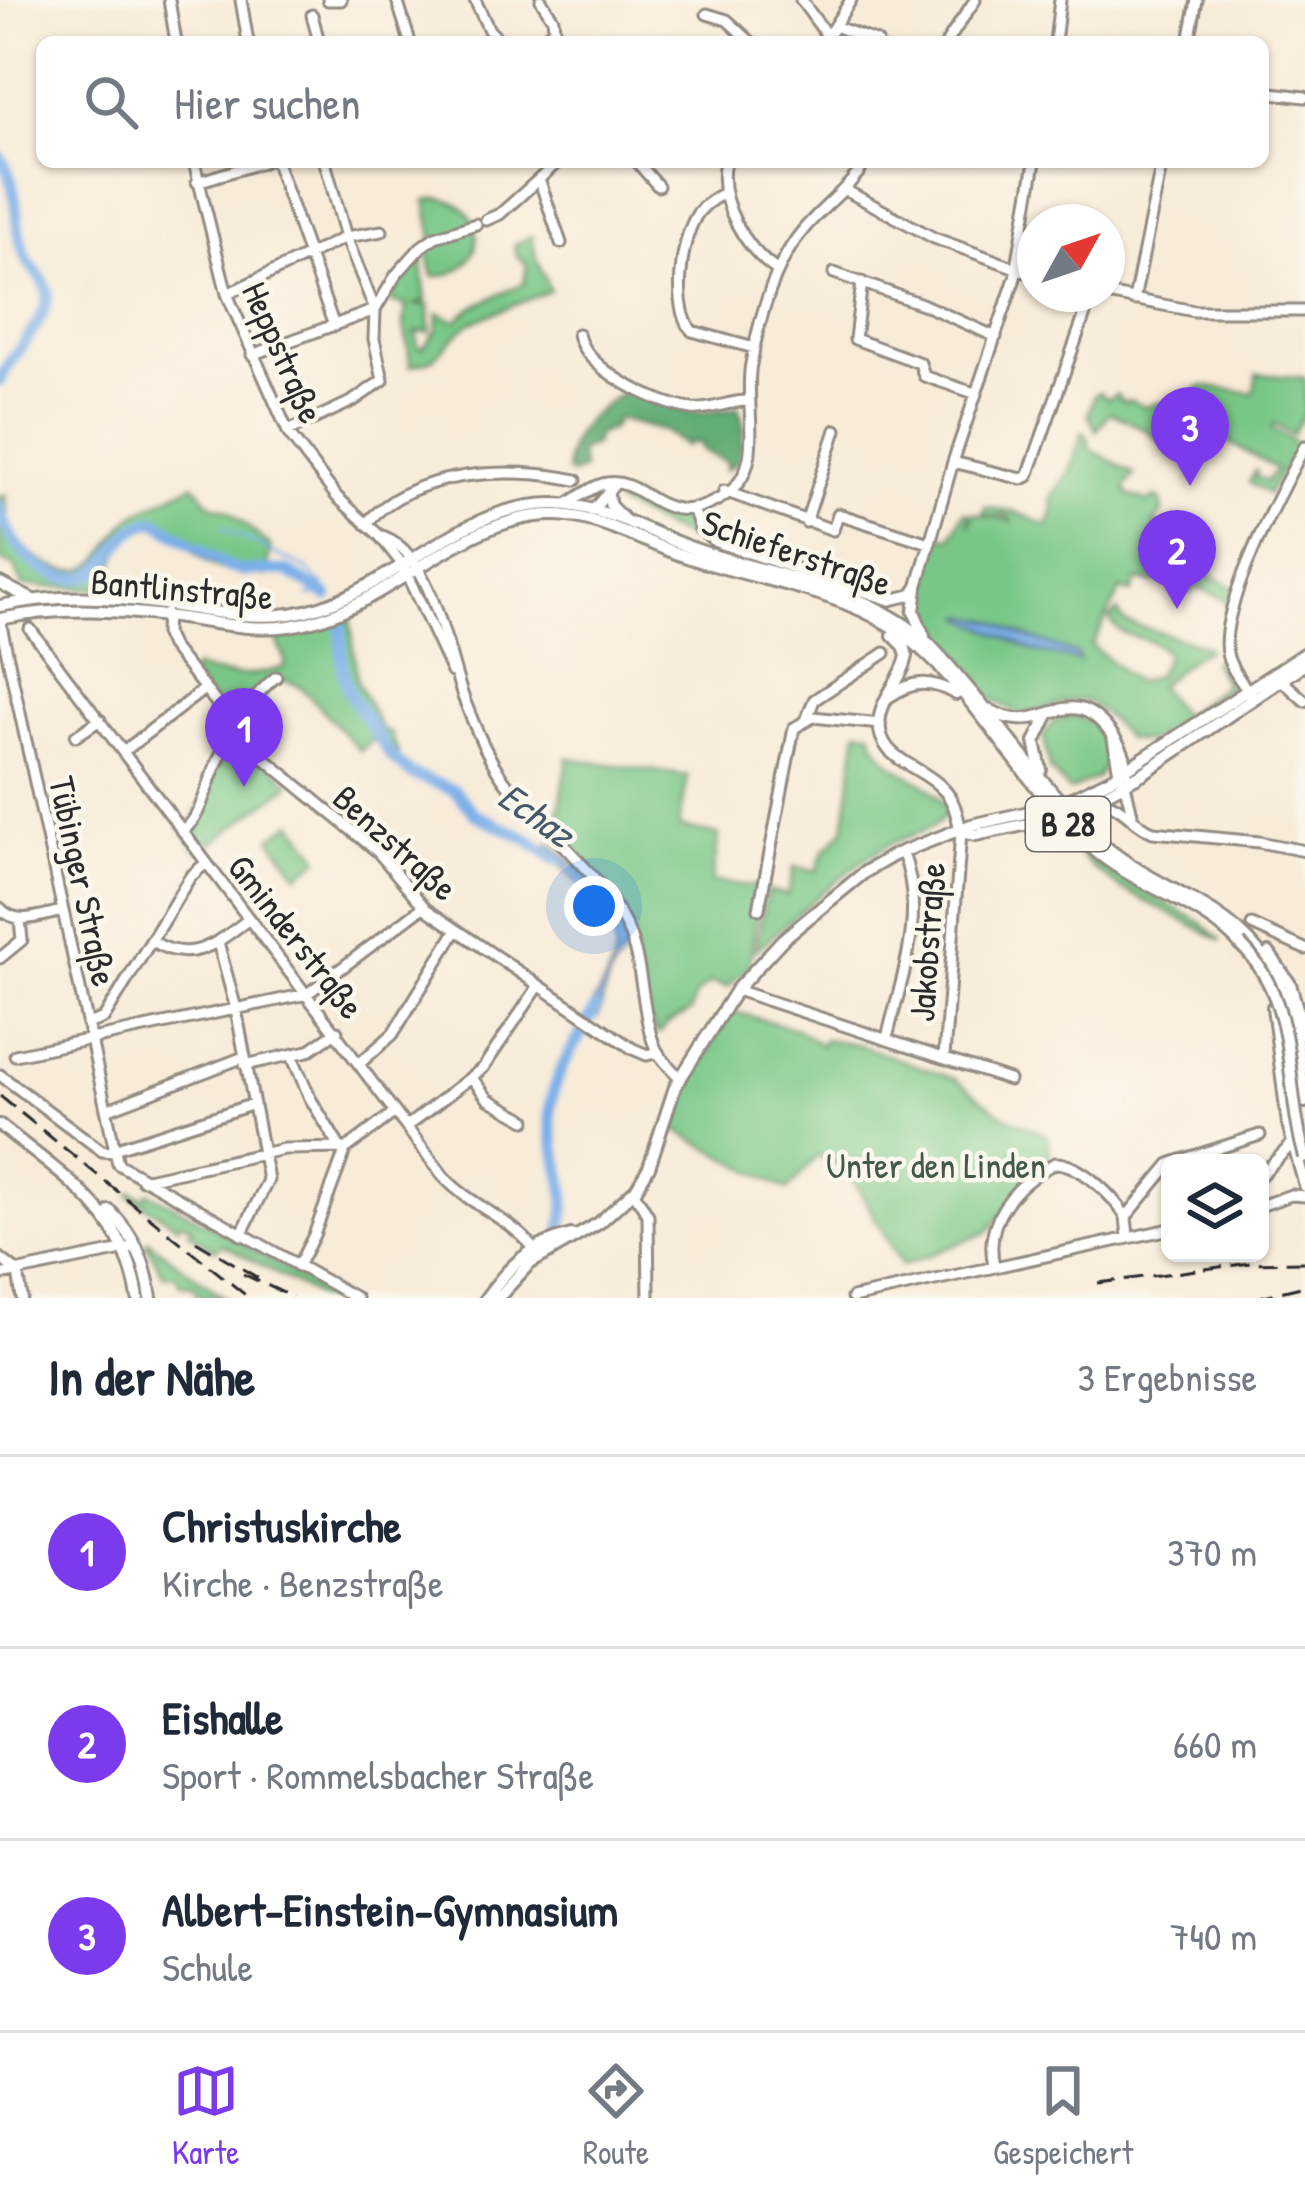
<!DOCTYPE html>
<html lang="de">
<meta charset="utf-8">
<style>
:root{--surface:#fff;--page:#f2f2f3;--text:#1f2937;--muted:#747a83;--line:#e0e1e3;--accent:#7c3aed}
body{margin:0;font-family:"Patrick Hand",sans-serif;background:var(--page);color:var(--text)}
.controls{position:absolute;right:36px;bottom:36px;display:grid;overflow:hidden;border-radius:18px;box-shadow:0 3px 9px #0004}
.controls button{width:108px;height:108px;display:grid;place-items:center;padding:0;border:0;border-bottom:3px solid var(--line);background:var(--surface);color:var(--text);font:60px sans-serif}
.compass{position:absolute;left:1017px;top:204px;width:108px;height:108px;border-radius:50%;background:var(--surface);box-shadow:0 3px 9px #0004;rotate:50deg}
.you{position:absolute;left:594px;top:906px;width:42px;height:42px;margin:-30px;border:9px solid #fff;border-radius:50%;background:#1a73e8;box-shadow:0 0 0 18px #1a73e833}
.badge{display:grid;place-items:center;width:78px;height:78px;border-radius:50%;background:var(--accent);color:#fff;font-size:39px;font-weight:700}
.pin{position:absolute;translate:-50% -99px;filter:drop-shadow(0 3px 6px #0008)}
.pin::after{content:'';position:absolute;top:63px;width:42px;height:36px;background:inherit;clip-path:polygon(0 0,100% 0,50% 100%)}
.list{margin:0;padding:0;list-style:none}
h2{display:flex;justify-content:space-between;align-items:center;height:156px;margin:0;padding:0 48px;font-size:51px}
h2 small{font-size:39px;font-weight:400;color:var(--muted)}
.list li{display:grid;grid-template-columns:78px 1fr auto;gap:36px;align-items:center;box-sizing:border-box;height:192px;padding:0 48px;border-top:3px solid var(--line)}
.list b{display:block;font-size:45px;white-space:nowrap}
.list p{margin:0;font-size:39px;white-space:nowrap;color:var(--muted)}
.list em{font-size:39px;font-style:normal;color:var(--muted)}
.icon{flex:none;width:66px;height:66px;fill:none;stroke:currentColor;stroke-width:2;stroke-linecap:round;stroke-linejoin:round}
.map{position:relative;flex:none;width:1305px;height:1298px;overflow:hidden}
.search{position:absolute;background:var(--surface);box-shadow:0 3px 9px #0004;left:36px;right:36px;top:36px;height:132px;display:flex;align-items:center;gap:30px;box-sizing:border-box;padding:0 42px;border-radius:18px;color:var(--muted);font-size:45px}
.sheet{height:732px;background:var(--surface)}
nav{display:flex;justify-content:space-around;align-items:center;box-sizing:border-box;height:168px;border-top:3px solid var(--line);background:var(--surface);font-size:33px;color:var(--muted)}
nav a{display:grid;justify-items:center;gap:6px}
nav .on{color:var(--accent)}
.map>svg:first-child{display:block}
.green{fill:#79c787;stroke:#527959;stroke-width:3}
.forest{fill:#62ac74;stroke:#466c50;stroke-width:3}
.water{fill:#7aafe8;stroke:#526d8a;stroke-width:3}
.lines{fill:none;stroke-linecap:round;stroke-linejoin:round}
.stream{stroke:#7aafe8;stroke-width:3}
.river{stroke:#7aafe8;stroke-width:12}
.minor-casing{stroke:#928b82;stroke-width:15}
.major-casing{stroke:#928b82;stroke-width:16}
.minor{stroke:#fff;stroke-width:9}
.major{stroke:#fff;stroke-width:10}
.rail{stroke:#2b2b2b;stroke-width:3;stroke-dasharray:18 9;stroke-linecap:butt}
.major-bridge-casing{stroke:#928b82;stroke-width:16;stroke-linecap:butt}
.major-bridge{stroke:#fff;stroke-width:10}
.labels{text-anchor:middle;dominant-baseline:central;stroke-width:9;stroke-linejoin:round;paint-order:stroke}
.shield{fill:#fbf7ec;stroke:#696865;stroke-width:3}
.shield-label{font-size:33px;font-weight:bold;fill:#2b2b2b}
.street-label{font-size:36px;fill:#2b2b2b;stroke:#fbf7ec}
.park-label{font-size:36px;fill:#425a47;stroke:#fbf7ec}
.water-label{font-size:39px;font-style:italic;fill:#47596d;stroke:#fbf7ec}
</style>
<div class="map">
<svg width="1305" height="1298" viewBox="0 0 1305 1298">
<rect width="100%" height="100%" fill="#fbf7ec"/>
<filter id="ink" filterUnits="userSpaceOnUse"><feTurbulence type="fractalNoise" baseFrequency=".00833" numOctaves="2"/><feDisplacementMap in="SourceGraphic" scale="24" xChannelSelector="R" yChannelSelector="G"/><feConvolveMatrix kernelMatrix="1 2 1 2 8 2 1 2 1" color-interpolation-filters="sRGB"/></filter>
<filter id="wash" filterUnits="userSpaceOnUse"><feTurbulence type="fractalNoise" baseFrequency=".004" numOctaves="4" result="noise"/><feDisplacementMap in="SourceGraphic" scale="48" xChannelSelector="R" yChannelSelector="G"/><feGaussianBlur stdDeviation="2.7" result="paint"/><feColorMatrix in="noise" values="0 0 0 0 0 0 0 0 0 0 0 0 0 0 0 0 0 1.4 0 .05"/><feComposite in="paint" operator="in"/></filter>
<g filter="url(#wash)">
<rect width="100%" height="100%" fill="#f8ebd8"/>
<!-- green -->
<path class="green" d="M 439,198 C 493,205 487,277 433,276 L 426,247 L 433,238 L 426,200 Z
M 532,236 L 536,257 L 550,291 L 469,323 L 431,360 L 411,366 L 404,325 L 406,305 L 390,302 L 405,273 L 421,257 L 426,301 L 414,305 L 429,305 L 430,331 L 416,332 L 418,347 L 423,348 L 437,330 L 438,313 L 456,321 C 477,300 501,296 524,283 L 527,264 C 519,258 513,255 515,244 Z
M 1257,374 L 1305,378 L 1305,413 L 1292,435 L 1274,424 L 1271,428 L 1298,445 L 1268,494 L 1249,483 L 1256,469 L 1256,476 L 1266,482 L 1276,469 L 1214,434 L 1200,420 L 1161,441 C 1145,427 1130,423 1110,412 L 1097,431 L 1088,415 L 1094,396 L 1099,392 L 1107,399 L 1116,394 L 1124,402 L 1131,400 L 1145,407 C 1160,398 1179,408 1194,405 L 1197,389 L 1203,386 L 1254,393 Z
M 1083,432 L 1089,439 L 1089,448 L 1134,474 L 1125,488 L 1129,495 L 1149,502 L 1156,497 L 1161,501 L 1163,511 L 1153,524 L 1193,535 L 1187,546 L 1192,549 L 1187,561 L 1235,589 L 1230,606 L 1223,598 L 1195,587 L 1189,593 L 1180,589 L 1180,581 L 1163,576 L 1154,583 L 1137,580 L 1132,593 L 1121,590 L 1092,646 L 1136,682 L 1156,676 L 1167,654 C 1151,633 1120,642 1110,619 L 1118,611 L 1122,620 L 1128,623 L 1206,646 L 1207,650 L 1195,655 L 1158,686 L 1182,716 L 1225,684 L 1213,662 L 1217,660 L 1230,688 L 1146,742 L 1127,739 C 1075,679 1083,704 1019,715 L 989,697 L 922,617 L 921,593 L 938,536 L 951,537 L 964,512 L 970,513 L 969,526 L 974,513 L 1014,522 L 1003,514 L 1000,518 L 983,514 L 985,507 L 1015,512 L 1048,526 L 1054,509 L 1051,499 L 1070,470 Z
M 194,484 L 209,503 L 228,510 L 270,546 L 267,576 C 252,575 234,574 219,568 C 200,560 189,545 173,533 C 134,505 114,560 107,589 L 23,586 L 15,567 L 0,560 L 0,496 L 5,495 C 7,504 7,515 9,524 C 19,551 65,585 93,565 C 111,552 117,526 135,515 C 153,503 175,494 194,484 Z
M 617,495 L 631,497 L 661,514 L 684,518 L 709,542 L 706,547 L 616,504 Z
M 350,614 L 357,681 L 382,731 L 390,733 L 398,753 L 390,758 L 374,739 L 360,751 L 300,686 L 276,677 L 235,730 L 291,784 L 199,853 L 183,831 L 192,823 L 234,730 L 190,673 L 195,668 C 226,679 254,677 285,667 L 285,659 L 274,633 L 310,628 Z
M 1072,715 L 1094,725 L 1107,760 L 1098,777 L 1069,791 L 1050,770 L 1043,735 L 1054,721 Z
M 858,730 L 871,732 C 886,780 931,772 948,812 C 937,832 902,836 883,848 C 837,876 797,916 756,950 L 767,891 L 788,895 L 794,867 L 817,871 L 824,851 L 844,829 Z
M 568,758 L 688,776 L 679,827 L 719,835 L 712,882 L 762,887 L 749,966 L 727,987 L 710,983 L 696,995 L 690,1012 L 667,1024 L 661,1032 L 657,1033 L 649,1019 L 624,922 L 555,836 Z
M 293,822 L 320,858 L 298,875 L 271,838 Z
M 1060,825 L 1116,875 L 1200,922 L 1222,941 L 1120,888 L 1093,868 L 1055,828 Z
M 732,1011 L 796,1029 L 821,1045 L 824,1039 L 856,1044 L 955,1079 L 1003,1115 L 1048,1136 L 1050,1155 L 1046,1167 L 1023,1187 L 988,1232 L 902,1266 L 847,1169 L 817,1156 L 788,1190 L 670,1127 L 679,1100 Z
M 131,1192 L 145,1198 L 148,1192 L 176,1206 L 337,1298 L 320,1298 L 223,1244 L 215,1250 L 189,1232 L 192,1227 L 182,1221 L 178,1226 L 130,1196 Z
M 149,1240 L 156,1247 L 225,1298 L 197,1295 L 194,1286 L 180,1285 L 176,1275 L 164,1276 L 146,1243 Z"/>
<!-- forest -->
<path class="forest" d="M 629,388 C 671,408 691,419 738,407 L 744,424 L 739,461 L 726,470 L 726,462 L 701,450 L 701,444 L 689,442 L 686,446 L 664,431 L 616,419 L 612,429 L 596,435 L 595,444 L 579,452 L 583,470 L 571,475 L 567,472 C 564,432 598,408 629,388 Z"/>
<!-- water -->
<path class="water" d="M 965,615 L 997,622 L 1019,634 L 1076,654 L 1079,661 L 1034,651 L 965,618 Z
M 550,843 C 577,869 625,907 625,948 C 625,959 617,963 612,972 C 605,986 603,1002 598,1017 L 589,1011 C 598,995 615,968 615,949 C 616,917 565,868 544,850 Z"/>
<g class="lines">
<!-- stream -->
<path class="stream" d="M 222,528 L 305,568 L 324,586
M 309,596 L 320,594"/>
<!-- river -->
<path class="river" d="M 0,157 C 22,188 11,223 26,257 C 32,272 50,280 47,298 C 43,329 10,352 0,381
M 0,507 C 5,543 54,596 94,573 C 122,556 117,528 156,521 L 228,567 L 243,571 L 287,571 L 328,596
M 341,621 L 342,664 L 348,691 L 391,757 L 411,774 L 454,790 L 475,814 L 527,839 L 555,859
M 561,1228 C 573,1191 555,1160 551,1124 C 546,1078 576,1047 595,1009"/>
</g>
</g>
<g filter="url(#ink)">
<g class="lines">
<defs>
<path id="minor" d="M 169,0 L 176,42
M 241,0 L 248,42
M 328,0 L 341,0
M 397,0 L 410,42
M 475,0 L 489,30 L 501,42
M 801,0 L 828,37
M 707,14 L 727,20 L 751,42
M 312,15 L 319,42
M 837,27 L 877,42
M 540,42 L 554,28 L 553,19 L 541,0
M 824,42 L 851,0
M 947,42 L 975,0
M 1055,42 L 1060,0
M 1189,42 L 1197,0
M 1263,92 L 1305,97
M 194,162 L 227,294 L 289,434 L 337,497 L 379,535 L 402,564 L 452,672
M 276,162 L 334,326
M 637,162 L 658,186
M 725,162 C 716,201 746,250 778,271
M 539,179 L 561,243
M 197,182 L 263,162
M 845,190 L 934,238 L 1035,275
M 724,193 C 712,199 701,206 695,218 C 680,245 673,307 692,331 L 754,348
M 486,220 L 500,214 L 558,162
M 834,273 L 922,304 L 996,337
M 862,282 L 855,339 L 920,363 L 924,376 L 977,394
M 227,294 L 346,237 L 382,231
M 1107,294 L 1194,311 L 1305,311
M 1134,300 L 1162,162
M 578,334 C 584,369 658,405 692,409 C 710,411 728,401 747,401
M 252,355 L 375,310 L 396,275 L 421,247 L 435,237 L 476,224
M 288,431 L 353,401 L 383,380 L 374,339 L 375,310 L 346,237 L 325,162
M 953,462 L 1022,479 L 1028,476 L 1092,294
M 608,491 L 610,505 L 626,521
M 724,491 L 833,530 L 838,514 L 929,543
M 567,504 C 579,497 594,485 607,483 C 646,477 665,537 727,494 C 767,466 743,404 751,364 C 759,319 773,265 804,229 C 824,205 849,189 866,162
M 693,508 L 700,529 L 716,542 L 890,600 L 911,595 L 917,588 L 953,462 L 1015,278 L 1035,162
M 592,511 L 615,484
M 806,522 L 836,430
M 366,524 C 412,469 512,466 576,480
M 379,535 C 432,548 447,655 464,699 C 476,730 489,762 510,788 C 548,835 601,872 627,928 C 645,968 641,1019 657,1051 C 663,1062 673,1070 681,1079
M 166,614 L 165,633 L 171,646 L 253,749 L 378,852 L 426,909 L 633,1049 L 647,1055 L 658,1052
M 0,621 L 118,1164 L 356,1298
M 30,629 L 444,1177 C 471,1207 519,1222 538,1255
M 1278,677 L 1305,701
M 1250,694 C 1242,682 1229,667 1227,653 C 1218,608 1282,488 1305,446
M 807,718 L 814,700 L 885,653
M 76,736 L 100,720
M 124,751 L 203,690
M 1125,784 L 1132,814
M 1094,800 C 1123,802 1129,822 1153,832 L 1259,842 L 1305,851
M 183,831 C 201,816 204,794 213,772 C 227,739 247,699 276,677
M 0,908 C 17,927 41,915 63,911
M 759,909 L 794,728 L 813,717 L 880,724
M 1252,925 L 1305,949
M 152,941 C 191,966 217,943 249,919
M 218,942 L 236,1009 L 268,1180 L 241,1235
M 0,958 L 22,940 L 20,920
M 736,990 L 1009,1080
M 87,1024 L 104,1018 L 190,877 L 206,863
M 887,1038 C 902,976 927,913 902,851
M 15,1055 L 307,994 L 423,907
M 292,1056 L 310,1098 L 344,1154 L 314,1235 L 298,1266
M 944,1057 L 961,832
M 360,1063 L 393,1034 L 456,931
M 245,1065 L 308,1051 L 337,1031
M 0,1075 L 102,1151 L 114,1152
M 472,1078 L 488,1099 L 526,1120
M 106,1110 L 244,1057
M 406,1127 L 483,1068 L 538,987
M 114,1149 L 254,1104
M 1172,1163 L 1260,1135
M 1260,1176 L 1292,1144
M 142,1180 L 284,1149 L 347,1148 L 395,1112
M 634,1192 L 648,1215 L 649,1298
M 1260,1206 L 1291,1195 L 1305,1196
M 1128,1237 L 1126,1217 L 1170,1164
M 0,1258 L 18,1272 L 22,1298
M 994,1265 C 983,1219 1016,1184 1055,1163 C 1080,1163 1113,1196 1126,1217
M 0,1275 L 137,1247
M 852,1298 L 1170,1229"/>
<path id="major" d="M 0,583 L 31,599
M 917,588 L 914,611 L 924,636
M 0,606 C 55,594 108,596 163,604 C 205,610 248,620 290,614 C 368,603 429,536 503,512 C 527,505 551,501 575,506 C 617,513 655,535 695,549 C 773,577 867,586 929,644 C 987,704 1032,775 1090,833 C 1122,864 1160,882 1198,903 C 1284,951 1294,1011 1305,1102
M 0,619 C 61,606 119,610 181,618 C 216,623 253,631 289,626 C 381,614 446,527 537,516 C 589,509 636,540 684,556 C 751,579 830,588 891,626 C 970,677 1021,785 1092,848 C 1137,888 1205,902 1243,948
M 893,635 L 904,646 L 907,656 C 903,678 884,694 880,716 C 874,761 921,764 943,789 C 955,801 957,816 961,832
M 890,696 C 913,680 932,680 956,694
M 990,710 C 1044,743 1067,672 1113,736 C 1122,749 1126,756 1126,772
M 1113,736 L 1120,776
M 1041,770 L 1035,742 L 1048,715
M 1074,797 L 1116,776 L 1305,653
M 1090,802 L 1142,774 L 1305,664
M 961,832 L 976,835 L 1038,822
M 1269,953 L 1290,984 L 1305,1036
M 1273,1007 L 1288,1124 L 1305,1186
M 0,1125 C 63,1177 125,1211 138,1298
M 110,1211 C 135,1236 146,1263 151,1298
M 486,1298 C 510,1265 530,1245 571,1235
M 498,1298 L 529,1264 L 599,1223 L 636,1189 L 649,1167 L 675,1087 L 736,990 L 783,939 L 865,872 L 894,855 L 971,825 L 1029,812"/>
</defs>
<!-- minor casing -->
<use href="#minor" class="minor-casing"/>
<!-- major casing -->
<use href="#major" class="major-casing"/>
<!-- minor -->
<use href="#minor" class="minor"/>
<!-- major -->
<use href="#major" class="major"/>
<!-- rail -->
<path class="rail" d="M 0,1096 L 249,1298
M 196,1241 L 258,1278
M 243,1274 L 292,1297
M 1098,1283 L 1250,1263 L 1305,1262
M 1256,1298 L 1305,1286"/>
<defs>
<path id="major-bridge" d="M 1029,812 L 1074,797
M 1038,822 L 1090,802
M 1240,944 C 1300,1002 1283,1082 1305,1157"/>
</defs>
<!-- major-bridge casing -->
<use href="#major-bridge" class="major-bridge-casing"/>
<!-- major-bridge -->
<use href="#major-bridge" class="major-bridge"/>
</g>
</g>
<g class="labels">
<!-- shield labels -->
<rect class="shield" x="1026" y="797" width="84" height="54" rx="9"/>
<g class="shield-label">
<text x="1068" y="824">B 28</text>
</g>
<!-- street labels -->
<g class="street-label">
<text transform="translate(284 352) rotate(66)">Heppstraße</text>
<text transform="translate(797 552) rotate(19)">Schieferstraße</text>
<text transform="translate(182 588) rotate(5)">Bantlinstraße</text>
<text transform="translate(396 842) rotate(42)">Benzstraße</text>
<text transform="translate(84 881) rotate(78)">Tübinger Straße</text>
<text transform="translate(297 936) rotate(52)">Gminderstraße</text>
<text transform="translate(926 942) rotate(-86)">Jakobstraße</text>
</g>
<!-- park labels -->
<g class="park-label">
<text x="936" y="1164">Unter den Linden</text>
</g>
<!-- water labels -->
<g class="water-label">
<text transform="translate(537 814) rotate(35)">Echaz</text>
</g>
</g>
</svg>
<div class="controls">
<button><svg class="icon" aria-label="layers" viewBox="0 0 24 24"><path d="M12 4l9 5-9 5-9-5zM3 14l9 5 9-5"/></svg></button>
</div>
<svg class="compass" viewBox="-18 -18 36 36"><path d="M0-13l5 13h-10z" fill="#e53935"/><path d="M0 13l5-13h-10z" fill="#747a83"/></svg>
<div class="you"></div>
<div class="pin badge" style="left:244px;top:787px">1</div>
<div class="pin badge" style="left:1177px;top:609px">2</div>
<div class="pin badge" style="left:1190px;top:486px">3</div>
<div class="search"><svg class="icon" aria-label="search" viewBox="0 0 24 24"><circle cx="10" cy="10" r="6"/><path d="M15 15l6 6"/></svg>Hier suchen</div>
</div>
<section class="sheet">
<h2>In der Nähe<small>3 Ergebnisse</small></h2>
<ul class="list">
<li><span class="badge">1</span><div><b>Christuskirche</b><p>Kirche · Benzstraße</p></div><em>370 m</em></li>
<li><span class="badge">2</span><div><b>Eishalle</b><p>Sport · Rommelsbacher Straße</p></div><em>660 m</em></li>
<li><span class="badge">3</span><div><b>Albert-Einstein-Gymnasium</b><p>Schule</p></div><em>740 m</em></li>
</ul>
</section>
<nav>
<a class="on"><svg class="icon" aria-label="map" viewBox="0 0 24 24"><path d="M3 6l6-2 6 2 6-2v14l-6 2-6-2-6 2zM9 4v14M15 6v14"/></svg>Karte</a>
<a><svg class="icon" aria-label="directions" viewBox="0 0 24 24"><path d="M12 3l9 9-9 9-9-9zM9 14v-3h6M13 9l2 2-2 2"/></svg>Route</a>
<a><svg class="icon" aria-label="saved" viewBox="0 0 24 24"><path d="M7 4h10v16l-5-4-5 4z"/></svg>Gespeichert</a>
</nav>
